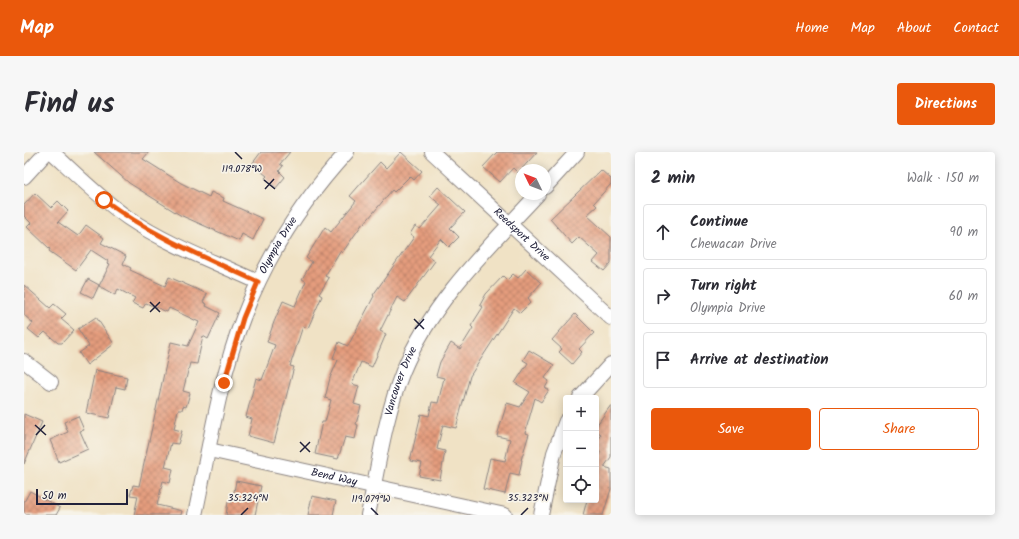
<!DOCTYPE html>
<meta charset="utf-8">
<style>
:root{--surface:#fff;--page:#f7f7f7;--text:#2b2b33;--muted:#7c7c81;--line:#e1e1e2;--accent:#ea580c}
body{margin:0;font-family:Kalam,sans-serif;background:var(--page);color:var(--text)}
.controls{position:absolute;right:12px;bottom:12px;display:grid;overflow:hidden;border-radius:4px;box-shadow:0 2px 10px #0003}
.controls button{width:36px;height:36px;display:grid;place-items:center;padding:0;border:0;border-bottom:1px solid var(--line);background:var(--surface);color:var(--text);font:20px sans-serif}
.compass{position:absolute;left:491px;top:12px;width:36px;height:36px;border-radius:50%;background:var(--surface);box-shadow:0 2px 10px #0003;rotate:313deg}
.scale{position:absolute;left:12px;bottom:10px;width:92px;box-sizing:border-box;padding-left:4px;border:2px solid #22223b;border-top:0;font-size:11px;line-height:14px;white-space:nowrap;color:#22223b;-webkit-text-stroke:3px #f7f3e8;paint-order:stroke}
.stop{position:absolute;width:12px;height:12px;margin:-9px;border:3px solid #ea580c;border-radius:50%;background:#fff}
.stop.end{background:#ea580c;border-color:#fff;box-shadow:0 1px 4px #0008}
.list{margin:0;padding:0;list-style:none}
h2{display:flex;justify-content:space-between;align-items:center;height:52px;margin:0;padding:0 16px;font-size:17px}
h2 small{font-size:13px;font-weight:400;color:var(--muted)}
.list li{display:grid;grid-template-columns:26px 1fr auto;gap:12px;align-items:center;box-sizing:border-box;height:56px;margin:0 8px 8px;padding:0 8px;border:1px solid var(--line);border-radius:4px}
.list b{display:block;font-size:15px;white-space:nowrap}
.list p{margin:0;font-size:13px;white-space:nowrap;color:var(--muted)}
.list em{font-size:13px;font-style:normal;color:var(--muted)}
.actions{display:flex;gap:8px;padding:12px 16px}
.actions a{flex:1;padding:9px 0;border:1px solid var(--accent);border-radius:4px;text-align:center;font-size:14px;color:var(--accent)}
.actions .main{background:var(--accent);color:#fff}
.icon{flex:none;width:22px;height:22px;fill:none;stroke:currentColor;stroke-width:2;stroke-linecap:round;stroke-linejoin:round}
.map{position:relative;flex:none;width:587px;height:363px;overflow:hidden;border-radius:4px}
header{display:flex;align-items:center;gap:24px;box-sizing:border-box;height:56px;padding:0 20px;background:var(--accent);color:#fff}
header strong{font-size:19px}
nav{display:flex;gap:22px;margin-inline-start:auto;font-size:14px}
.intro{display:flex;align-items:center;justify-content:space-between;box-sizing:border-box;height:96px;padding:0 24px}
h1{margin:0;font-size:28px}
.button{padding:10px 18px;border-radius:4px;background:var(--accent);color:#fff;font-size:14px;font-weight:700}
main{display:flex;gap:24px;padding:0 24px}
aside{flex:1;background:var(--surface);border-radius:4px;box-shadow:0 2px 10px #0003}
.map>svg:first-child{display:block}
.building{fill:url(#building-cross-hatch)}
.lines{fill:none;stroke-linecap:round;stroke-linejoin:round}
.minor-casing{stroke:#898280;stroke-width:16}
.minor{stroke:#fff;stroke-width:14}
.route{stroke:#ea580c;stroke-width:5}
.ticks{fill:none;stroke:#22223b;stroke-width:1.5}
.labels{text-anchor:middle;dominant-baseline:central;stroke-width:3.5;stroke-linejoin:round;paint-order:stroke}
.street-label{font-size:11px;fill:#22223b;stroke:#f7f3e8}
.ticks-label{font-size:10px;text-anchor:middle;fill:#22223b;stroke:#f7f3e8;stroke-width:3.5;stroke-linejoin:round;paint-order:stroke}
</style>
<header>
<strong>Map</strong>
<nav><a>Home</a><a>Map</a><a>About</a><a>Contact</a></nav>
</header>
<div class="intro"><h1>Find us</h1><a class="button">Directions</a></div>
<main>
<div class="map">
<svg width="587" height="363" viewBox="0 0 587 363">
<defs>
<pattern id="building-cross-hatch" width="8" height="8" patternUnits="userSpaceOnUse"><rect width="8" height="8" fill="#e49c7d"/><path d="M0 0l8 8M0 8l8-8" fill="none" stroke="#b87f68"/></pattern>
</defs>
<rect width="100%" height="100%" fill="#f7f3e8"/>
<filter id="ink" filterUnits="userSpaceOnUse"><feTurbulence type="fractalNoise" baseFrequency=".025" numOctaves="2"/><feDisplacementMap in="SourceGraphic" scale="8" xChannelSelector="R" yChannelSelector="G"/><feConvolveMatrix kernelMatrix="1 2 1 2 8 2 1 2 1" color-interpolation-filters="sRGB"/></filter>
<filter id="wash" filterUnits="userSpaceOnUse"><feTurbulence type="fractalNoise" baseFrequency=".012" numOctaves="4" result="noise"/><feDisplacementMap in="SourceGraphic" scale="16" xChannelSelector="R" yChannelSelector="G"/><feGaussianBlur stdDeviation="0.9" result="paint"/><feColorMatrix in="noise" values="0 0 0 0 0 0 0 0 0 0 0 0 0 0 0 0 0 1.4 0 .05"/><feComposite in="paint" operator="in"/></filter>
<g filter="url(#wash)">
<rect width="100%" height="100%" fill="#f0e2c5"/>
<g id="blocks">
<!-- building -->
<path class="building" d="M 70,0 L 125,0 L 119,7 L 157,31 L 185,45 L 187,40 L 200,46 L 199,49 L 239,67 L 229,88 L 218,82 L 215,89 L 156,63 L 105,31 Z
M 237,0 L 266,0 L 256,12 L 259,14 L 255,19 L 261,25 L 252,36 L 241,26 L 243,24 L 228,12 Z
M 377,0 L 398,19 L 390,28 L 386,24 L 370,40 L 368,38 L 340,72 L 339,71 L 318,101 L 316,99 L 301,124 L 305,126 L 295,142 L 298,144 L 284,176 L 279,174 L 266,214 L 270,215 L 250,291 L 224,284 L 228,267 L 222,265 L 232,226 L 238,228 L 251,193 L 243,190 L 250,170 L 259,149 L 271,154 L 282,129 L 278,127 L 288,110 L 282,106 L 301,75 L 307,80 L 332,49 L 326,44 L 340,28 L 356,10 L 362,16 Z
M 473,0 L 513,0 L 494,21 L 489,16 L 476,30 L 459,15 Z
M 577,18 L 587,27 L 587,32 L 570,51 L 573,54 L 563,63 L 587,85 L 587,111 L 580,119 L 569,110 L 575,103 L 555,85 L 548,92 L 526,67 Z
M 414,35 L 441,60 L 426,76 L 435,85 L 425,95 L 417,87 L 404,104 L 411,109 L 381,150 L 373,145 L 356,179 L 362,182 L 348,215 L 337,210 L 328,232 L 335,234 L 330,252 L 337,254 L 332,272 L 334,273 L 331,287 L 321,285 L 314,307 L 291,302 L 298,270 L 301,270 L 307,248 L 301,246 L 306,226 L 314,208 L 309,206 L 315,190 L 324,194 L 350,144 L 349,143 L 390,85 L 386,82 L 391,74 L 396,77 L 417,53 L 406,44 Z
M 11,41 L 27,56 L 34,49 L 44,59 L 34,70 L 54,84 L 62,73 L 80,86 L 77,91 L 102,104 L 99,112 L 107,116 L 106,118 L 141,134 L 145,125 L 170,136 L 183,142 L 179,150 L 183,152 L 182,154 L 196,161 L 184,187 L 179,184 L 173,212 L 166,211 L 159,239 L 166,241 L 162,255 L 159,254 L 158,258 L 154,258 L 150,277 L 158,279 L 154,292 L 147,291 L 141,315 L 149,317 L 146,331 L 139,329 L 133,353 L 158,359 L 157,363 L 110,363 L 114,344 L 106,343 L 109,333 L 115,334 L 147,190 L 164,194 L 175,170 L 145,156 L 143,160 L 122,151 L 119,156 L 108,151 L 111,146 L 94,137 L 91,143 L 75,134 L 86,112 L 83,111 L 84,109 L 67,98 L 52,118 L 25,99 L 26,97 L 3,75 L 7,71 L 0,64 L 0,53 Z
M 502,117 L 517,131 L 504,146 L 507,150 L 496,161 L 490,156 L 446,224 L 432,276 L 419,273 L 413,297 L 421,299 L 416,328 L 395,324 L 398,311 L 386,309 L 397,262 L 405,264 L 408,250 L 414,251 L 420,226 L 412,224 L 416,210 L 427,191 L 436,197 L 449,176 L 447,174 L 459,155 L 456,153 L 462,142 L 479,124 L 483,128 L 489,122 L 494,126 Z
M 64,127 L 75,133 L 69,146 L 57,140 Z
M 0,133 L 26,156 L 30,152 L 42,162 L 37,167 L 50,178 L 38,191 L 34,191 L 21,180 L 15,186 L 4,177 L 9,171 L 0,163 Z
M 551,162 L 570,181 L 555,197 L 558,200 L 548,212 L 535,200 L 538,197 L 528,188 Z
M 72,165 L 90,192 L 63,213 L 55,201 L 65,194 L 54,177 Z
M 505,198 L 530,213 L 521,226 L 525,229 L 521,236 L 525,238 L 517,250 L 511,246 L 501,281 L 505,282 L 497,308 L 498,308 L 495,323 L 486,321 L 481,342 L 459,337 L 466,306 L 481,309 L 486,287 L 473,284 L 483,251 L 496,255 L 506,240 L 491,231 L 504,211 L 499,208 Z
M 71,218 L 103,225 L 101,237 L 92,235 L 85,266 L 62,261 Z
M 587,253 L 587,305 L 580,315 L 587,317 L 587,337 L 579,363 L 559,363 L 563,348 L 572,348 L 572,312 L 576,300 L 572,296 L 572,290 L 577,282 L 572,279 L 572,274 Z
M 0,262 L 18,270 L 0,312 Z
M 54,264 L 60,278 L 56,279 L 64,297 L 35,310 L 26,288 L 44,280 L 40,270 Z
M 212,329 L 237,334 L 231,363 L 202,363 L 204,350 L 208,350 Z
M 6,339 L 36,356 L 32,363 L 0,363 L 0,350 Z
M 288,344 L 312,349 L 309,363 L 284,363 Z"/>
</g>
</g>
<g filter="url(#ink)">
<use href="#blocks" fill-opacity="0" stroke="#898280" stroke-width="1"/>
<g class="lines">
<defs>
<g id="minor">
<path d="M 28,0 C 53,23 77,47 104,66 C 144,93 191,110 234,130"/>
<path id="s1" d="M 408,0 L 587,166"/>
<path d="M 0,25 L 23,0"/>
<path d="M 521,35 L 553,0"/>
<path d="M 0,209 L 27,230"/>
<path d="M 556,246 L 587,212"/>
<path id="s2" d="M 185,298 L 481,363"/>
<path id="s3" d="M 171,363 C 185,298 195,228 219,166 C 243,103 278,49 323,0"/>
<path id="s4" d="M 344,363 C 354,316 361,264 379,219 C 408,149 463,97 514,42"/>
<path d="M 517,363 L 530,301 L 542,269"/>
</g>
</defs>
<!-- minor casing -->
<use href="#minor" class="minor-casing"/>
<!-- minor -->
<use href="#minor" class="minor"/>
</g>
</g>
<g class="lines" filter="url(#ink)">
<!-- route -->
<path class="route" d="M 80,48 C 128,84 180,105 234,130 L 219,166 L 200,231"/>
</g>
<!-- ticks -->
<path class="ticks" d="M 211,0 L 218,7M 240,28 L 251,37M 241,37 L 250,27M 126,150 L 136,160M 126,160 L 136,150M 390,167 L 400,177M 391,177 L 400,167M 11,273 L 22,283M 12,283 L 21,273M 276,290 L 286,300M 276,300 L 286,290M 347,356 L 354,363M 217,363 L 224,356M 497,363 L 504,356"/>
<g class="labels">
<!-- street labels -->
<g class="street-label">
<text stroke="none"><textPath href="#s1" startOffset="122">Reedsport Drive</textPath></text>
<text stroke="none"><textPath href="#s3" startOffset="284">Olympia Drive</textPath></text>
<text stroke="none"><textPath href="#s4" startOffset="138">Vancouver Drive</textPath></text>
<text stroke="none"><textPath href="#s2" startOffset="128">Bend Way</textPath></text>
</g>
</g>
<g class="ticks-label">
<text x="218" y="20">119.078°W</text>
<text x="224" y="349">35.324°N</text>
<text x="504" y="349">35.323°N</text>
<text x="347" y="350">119.079°W</text>
</g>
</svg>
<div class="controls">
<button>+</button>
<button>−</button>
<button><svg class="icon" aria-label="locate" viewBox="0 0 24 24"><circle cx="12" cy="12" r="6"/><path d="M12 2v4M12 18v4M2 12h4M18 12h4"/></svg></button>
</div>
<svg class="compass" viewBox="-18 -18 36 36"><path d="M0-13l5 13h-10z" fill="#e53935"/><path d="M0 13l5-13h-10z" fill="#7c7c81"/></svg>
<div class="scale">50 m</div>
<div class="stop" style="left:80px;top:48px"></div>
<div class="stop end" style="left:200px;top:231px"></div>
</div>
<aside>
<h2>2 min<small>Walk · 150 m</small></h2>
<ul class="list">
<li><svg class="icon" aria-label="ahead" viewBox="0 0 24 24"><path d="M12 20V5M6 11l6-6 6 6"/></svg><div><b>Continue</b><p>Chewacan Drive</p></div><em>90 m</em></li>
<li><svg class="icon" aria-label="right" viewBox="0 0 24 24"><path d="M7 20v-9h11M14 6l5 5-5 5"/></svg><div><b>Turn right</b><p>Olympia Drive</p></div><em>60 m</em></li>
<li><svg class="icon" aria-label="arrive" viewBox="0 0 24 24"><path d="M6 21V4h12l-3 4 3 4H6"/></svg><div><b>Arrive at destination</b></div></li>
</ul>
<div class="actions"><a class="main">Save</a><a>Share</a></div>
</aside>
</main>
